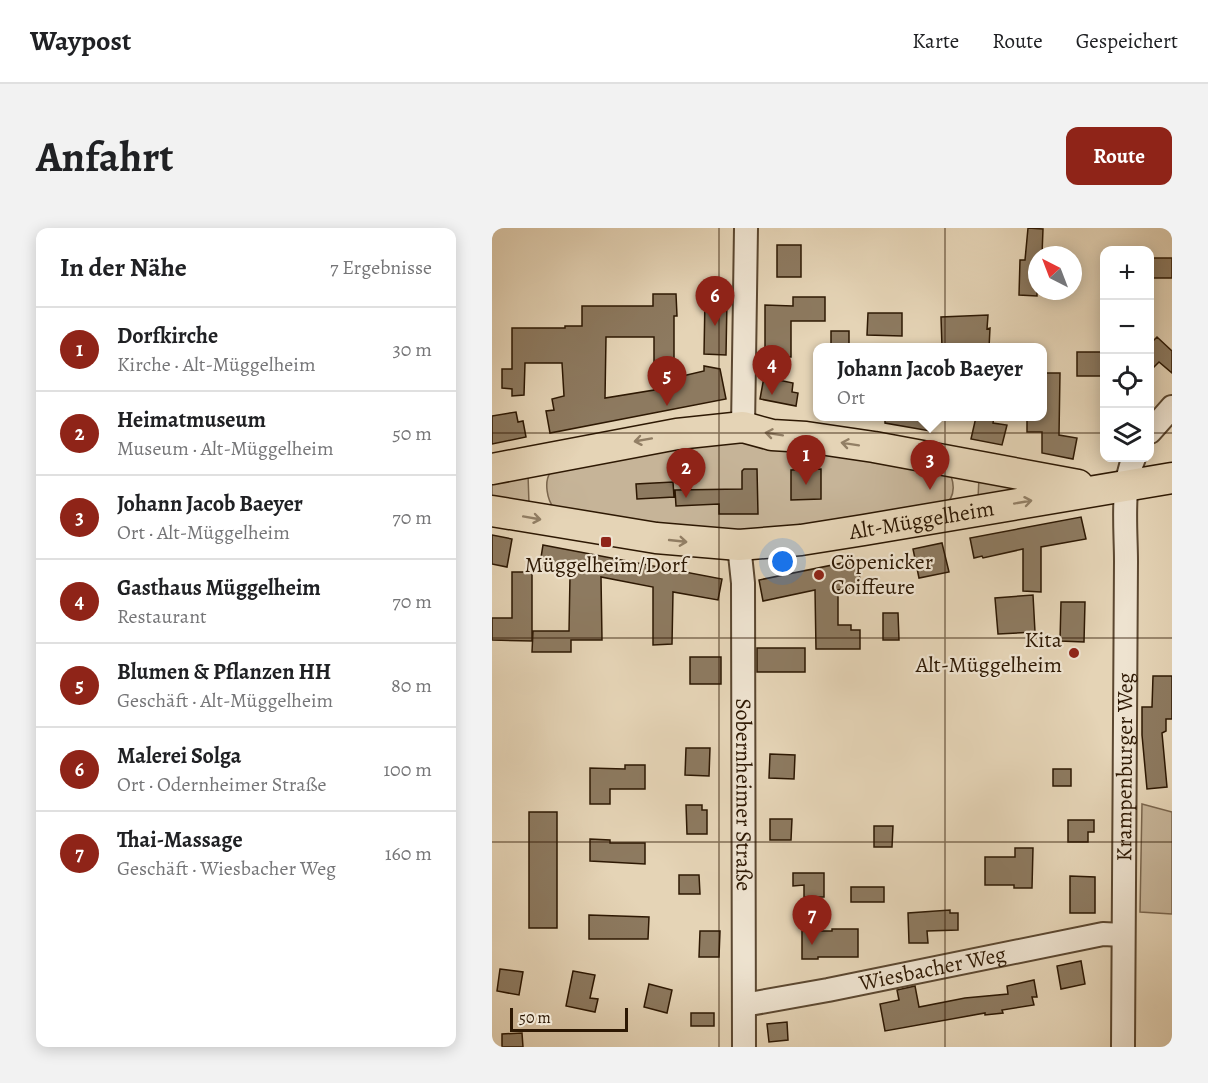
<!DOCTYPE html>
<html lang="de">
<meta charset="utf-8">
<style>
:root{--surface:#fff;--page:#f2f2f2;--text:#202124;--muted:#757577;--line:#e0e0e0;--accent:#8f2418}
body{margin:0;font-family:Alegreya,serif;background:var(--page);color:var(--text)}
.controls{position:absolute;right:18px;top:18px;display:grid;overflow:hidden;border-radius:12px;box-shadow:0 3px 15px #0003}
.controls button{width:54px;height:54px;display:grid;place-items:center;padding:0;border:0;border-bottom:2px solid var(--line);background:var(--surface);color:var(--text);font:30px sans-serif}
.compass{position:absolute;left:536px;top:18px;width:54px;height:54px;border-radius:50%;background:var(--surface);box-shadow:0 3px 15px #0003;rotate:318deg}
.scale{position:absolute;left:18px;bottom:15px;width:118px;box-sizing:border-box;padding-left:6px;border:3px solid #2d1803;border-top:0;font-size:16px;line-height:21px;white-space:nowrap;color:#2d1803;-webkit-text-stroke:4px #eee3d0;paint-order:stroke}
.you{position:absolute;left:291px;top:334px;width:21px;height:21px;margin:-15px;border:4px solid #fff;border-radius:50%;background:#1a73e8;box-shadow:0 0 0 9px #1a73e833}
.badge{display:grid;place-items:center;width:39px;height:39px;border-radius:50%;background:var(--accent);color:#fff;font-size:20px;font-weight:700}
.pin{position:absolute;translate:-50% -50px;filter:drop-shadow(0 2px 3px #0008)}
.pin::after{content:'';position:absolute;top:32px;width:21px;height:18px;background:inherit;clip-path:polygon(0 0,100% 0,50% 100%)}
.popup{position:absolute;left:321px;top:115px;width:234px;height:78px;box-sizing:border-box;display:grid;place-content:center;border-radius:12px;background:var(--surface);filter:drop-shadow(0 2px 4px #0005);font-size:20px;white-space:nowrap;color:var(--muted)}
.popup b{font-size:22px;color:var(--text)}
.popup::after{content:'';position:absolute;left:50%;top:100%;margin-left:-12px;border:12px solid transparent;border-top-color:var(--surface)}
.list{margin:0;padding:0;list-style:none}
h2{display:flex;justify-content:space-between;align-items:center;height:78px;margin:0;padding:0 24px;font-size:26px}
h2 small{font-size:20px;font-weight:400;color:var(--muted)}
.list li{display:grid;grid-template-columns:39px 1fr auto;gap:18px;align-items:center;box-sizing:border-box;height:84px;padding:0 24px;border-top:2px solid var(--line)}
.list b{display:block;font-size:22px;white-space:nowrap}
.list p{margin:0;font-size:20px;white-space:nowrap;color:var(--muted)}
.list em{font-size:20px;font-style:normal;color:var(--muted)}
.icon{flex:none;width:33px;height:33px;fill:none;stroke:currentColor;stroke-width:2;stroke-linecap:round;stroke-linejoin:round}
.map{position:relative;flex:none;width:680px;height:819px;overflow:hidden;border-radius:12px}
header{display:flex;align-items:center;gap:36px;box-sizing:border-box;height:84px;padding:0 30px;background:var(--surface);border-bottom:2px solid var(--line)}
header strong{font-size:28px}
nav{display:flex;gap:33px;margin-inline-start:auto;font-size:21px}
.intro{display:flex;align-items:center;justify-content:space-between;box-sizing:border-box;height:144px;padding:0 36px}
h1{margin:0;font-size:42px}
.button{padding:15px 27px;border-radius:12px;background:var(--accent);color:#fff;font-size:21px;font-weight:700}
main{display:flex;gap:36px;padding:0 36px}
aside{flex:1;background:var(--surface);border-radius:12px;box-shadow:0 3px 15px #0003}
.map>svg:first-child{display:block}
.green{fill:#c6b498;stroke:#7a664e;stroke-width:1.5}
.building{fill:#8d7a60;stroke:#2d1803;stroke-width:1.5;fill-rule:evenodd}
.lines{fill:none;stroke-linecap:round;stroke-linejoin:round}
.minor-casing{stroke:#5b4730;stroke-width:26}
.major-casing{stroke:#2d1803;stroke-width:33}
.minor{stroke:#eee3d0;stroke-width:22}
.major{stroke:#e5d4b6;stroke-width:30}
.oneway{stroke:#927f65}
.grid{fill:none;stroke:#2d1803;stroke-width:1.5;stroke-opacity:0.55}
.poi-dot{fill:#8f2418;stroke:#eee3d0;stroke-width:2}
.labels{text-anchor:middle;dominant-baseline:central;stroke-width:4.5;stroke-linejoin:round;paint-order:stroke}
.street-label{font-size:22px;fill:#2d1803;stroke:#eee3d0}
.poi-label{font-size:22px;fill:#2d1803;stroke:#eee3d0;text-anchor:start}
</style>
<header>
<strong>Waypost</strong>
<nav><a>Karte</a><a>Route</a><a>Gespeichert</a></nav>
</header>
<div class="intro"><h1>Anfahrt</h1><a class="button">Route</a></div>
<main>
<aside>
<h2>In der Nähe<small>7 Ergebnisse</small></h2>
<ul class="list">
<li><span class="badge">1</span><div><b>Dorfkirche</b><p>Kirche · Alt-Müggelheim</p></div><em>30 m</em></li>
<li><span class="badge">2</span><div><b>Heimatmuseum</b><p>Museum · Alt-Müggelheim</p></div><em>50 m</em></li>
<li><span class="badge">3</span><div><b>Johann Jacob Baeyer</b><p>Ort · Alt-Müggelheim</p></div><em>70 m</em></li>
<li><span class="badge">4</span><div><b>Gasthaus Müggelheim</b><p>Restaurant</p></div><em>70 m</em></li>
<li><span class="badge">5</span><div><b>Blumen &amp; Pflanzen HH</b><p>Geschäft · Alt-Müggelheim</p></div><em>80 m</em></li>
<li><span class="badge">6</span><div><b>Malerei Solga</b><p>Ort · Odernheimer Straße</p></div><em>100 m</em></li>
<li><span class="badge">7</span><div><b>Thai-Massage</b><p>Geschäft · Wiesbacher Weg</p></div><em>160 m</em></li>
</ul>
</aside>
<div class="map">
<svg width="680" height="819" viewBox="0 0 680 819">
<rect width="100%" height="100%" fill="#e5d4b6"/>
<filter id="stains"><feTurbulence type="fractalNoise" baseFrequency=".00333" numOctaves="4"/><feColorMatrix values="0 0 0 0 .2 0 0 0 0 .09 0 0 0 0 .02 0 0 0 .5 -.17"/></filter>
<radialGradient id="worn" r=".72"><stop offset=".6" stop-color="#630" stop-opacity="0"/><stop offset="1" stop-color="#630" stop-opacity=".3"/></radialGradient>
<!-- green -->
<path class="green" d="M 258,211 L 459,248 C 464,262 461,272 450,280 L 210,310 L 62,280 C 55,272 52,254 58,245 C 61,241 67,238 70,235 Z
M 36,246 L 37,276 L 0,275 L 0,248 Z
M 487,249 L 532,259 L 486,271 Z
M 650,576 L 680,584 L 680,686 L 648,684 Z"/>
<!-- building -->
<path class="building" d="M 536,0 L 551,1 L 550,27 L 545,27 L 545,68 L 527,67 L 528,32 L 533,32 Z
M 285,17 L 309,17 L 309,49 L 285,49 Z
M 657,30 L 680,30 L 680,50 L 657,50 Z
M 161,66 L 184,66 L 185,88 L 182,88 L 182,150 L 212,143 L 212,138 L 228,141 L 234,171 L 58,205 L 54,183 L 62,182 L 60,171 L 72,168 L 70,135 L 33,135 L 32,167 L 20,168 L 20,161 L 10,160 L 10,141 L 20,141 L 20,100 L 73,100 L 73,98 L 90,98 L 90,78 L 161,78 ZM 114,109 L 162,109 L 162,162 L 113,170 Z
M 301,69 L 333,69 L 333,93 L 299,93 L 299,129 L 273,128 L 273,77 L 301,78 Z
M 213,70 L 235,71 L 234,127 L 212,126 Z
M 376,85 L 410,85 L 410,108 L 375,107 Z
M 496,87 L 495,101 L 498,100 L 497,120 L 450,120 L 449,89 Z
M 339,103 L 357,103 L 357,120 L 339,120 Z
M 665,109 L 680,123 L 680,145 L 667,134 L 657,144 L 657,117 Z
M 585,124 L 612,124 L 612,148 L 585,148 Z
M 551,145 L 568,145 L 567,207 L 585,210 L 581,231 L 550,225 L 550,204 L 535,204 L 535,189 L 550,189 Z
M 272,149 L 301,155 L 300,164 L 306,165 L 304,178 L 268,171 Z
M 24,184 L 26,194 L 31,193 L 34,209 L 0,216 L 0,188 Z
M 393,189 L 440,189 L 438,203 L 393,195 Z
M 484,189 L 502,189 L 501,195 L 515,197 L 510,217 L 479,211 Z
M 252,241 L 265,241 L 266,286 L 227,286 L 227,276 L 184,278 L 183,262 L 250,261 L 250,243 Z
M 329,241 L 329,271 L 299,272 L 299,242 Z
M 181,254 L 182,269 L 145,271 L 144,256 Z
M 589,289 L 594,311 L 549,319 L 549,364 L 531,363 L 531,321 L 491,330 L 490,328 L 482,330 L 478,310 Z
M 0,307 L 20,311 L 15,339 L 0,336 Z
M 450,315 L 457,344 L 427,350 L 421,321 Z
M 51,317 L 230,351 L 226,372 L 181,364 L 180,416 L 161,417 L 161,359 L 109,349 L 110,412 L 79,412 L 79,424 L 40,424 L 41,403 L 77,403 L 78,348 L 47,342 Z
M 365,332 L 369,358 L 346,362 L 346,397 L 359,397 L 359,402 L 368,402 L 368,421 L 324,421 L 323,362 L 271,373 L 267,352 Z
M 20,344 L 40,344 L 40,413 L 0,412 L 0,390 L 20,390 Z
M 541,367 L 543,404 L 506,406 L 503,370 Z
M 569,374 L 593,374 L 592,414 L 568,413 Z
M 391,385 L 406,385 L 407,412 L 391,412 Z
M 265,420 L 313,420 L 313,444 L 265,444 Z
M 198,429 L 229,429 L 229,456 L 198,456 Z
M 661,448 L 680,448 L 680,491 L 674,491 L 674,503 L 670,505 L 675,559 L 655,561 L 650,507 L 650,479 L 660,479 Z
M 194,520 L 218,520 L 217,548 L 193,547 Z
M 278,526 L 303,527 L 302,551 L 277,550 Z
M 133,537 L 153,537 L 153,561 L 118,561 L 118,576 L 98,576 L 98,540 L 133,541 Z
M 561,541 L 579,541 L 579,558 L 561,558 Z
M 194,577 L 210,577 L 210,582 L 215,582 L 215,606 L 195,606 Z
M 37,584 L 65,584 L 65,700 L 37,700 Z
M 278,591 L 300,591 L 299,612 L 278,612 Z
M 576,592 L 602,592 L 602,604 L 596,604 L 596,614 L 576,614 Z
M 382,598 L 401,598 L 400,619 L 382,619 Z
M 98,611 L 118,612 L 118,615 L 153,615 L 153,636 L 98,633 Z
M 523,620 L 541,620 L 540,660 L 522,660 L 522,657 L 493,657 L 493,629 L 523,629 Z
M 301,645 L 332,645 L 332,669 L 312,669 L 312,657 L 301,658 Z
M 187,647 L 207,647 L 208,666 L 187,666 Z
M 578,648 L 603,649 L 603,685 L 578,685 Z
M 359,659 L 392,659 L 392,674 L 359,674 Z
M 458,682 L 458,685 L 466,685 L 466,702 L 435,703 L 436,715 L 417,715 L 416,685 Z
M 97,687 L 157,689 L 156,711 L 97,711 Z
M 340,701 L 366,701 L 366,729 L 326,729 L 326,731 L 310,731 L 310,703 L 340,703 Z
M 208,703 L 228,703 L 227,729 L 207,729 Z
M 589,733 L 593,756 L 569,761 L 565,738 Z
M 8,741 L 31,744 L 27,767 L 5,763 Z
M 81,743 L 103,747 L 98,770 L 106,771 L 103,784 L 74,778 Z
M 542,752 L 545,769 L 540,769 L 542,777 L 510,782 L 511,785 L 493,787 L 493,785 L 393,803 L 388,776 L 407,772 L 405,762 L 423,758 L 427,779 L 473,770 L 516,766 L 515,758 Z
M 157,756 L 180,762 L 175,785 L 152,779 Z
M 199,785 L 222,785 L 222,798 L 199,798 Z
M 295,794 L 296,812 L 277,814 L 275,796 Z
M 30,805 L 31,819 L 10,819 L 10,806 Z"/>
<g class="lines">
<defs>
<g id="minor">
<path d="M 251,199 L 254,0"/>
<path d="M 658,204 L 680,179"/>
<path id="s1" d="M 247,317 L 251,355 L 252,819"/>
<path id="s2" d="M 252,777 L 336,762 L 611,706 L 631,707"/>
<path id="s3" d="M 631,819 L 634,333 C 634,302 629,258 642,230"/>
</g>
<g id="major">
<path d="M 0,241 L 185,206 L 251,199 L 280,207 L 314,209 L 382,219 L 586,257"/>
<path id="s4" d="M 0,283 L 164,310 L 247,317 L 309,312 L 372,302 L 680,250"/>
</g>
</defs>
<!-- minor casing -->
<use href="#minor" class="minor-casing"/>
<!-- major casing -->
<use href="#major" class="major-casing"/>
<!-- minor -->
<use href="#minor" class="minor"/>
<!-- major -->
<use href="#major" class="major"/>
</g>
<!-- one-way arrows -->
<defs><path id="oneway-shaft" d="M-6 0H5M1.5-3L5.5 0L1.5 3" fill="none" stroke-width="1.6" stroke-linecap="round" stroke-linejoin="round" transform="scale(1.5)"/></defs>
<g class="oneway">
<use href="#oneway-shaft" transform="translate(282 206) rotate(-171)"/>
<use href="#oneway-shaft" transform="translate(151 212) rotate(170)"/>
<use href="#oneway-shaft" transform="translate(358 216) rotate(-171)"/>
<use href="#oneway-shaft" transform="translate(531 274) rotate(-10)"/>
<use href="#oneway-shaft" transform="translate(40 290) rotate(10)"/>
<use href="#oneway-shaft" transform="translate(186 313) rotate(6)"/>
</g>
<!-- grid -->
<path class="grid" d="M 227,0 L 227,819M 453,0 L 453,819M 0,205 L 612,205M 658,205 L 680,205M 0,410 L 680,410M 0,614 L 680,614"/>
<!-- markers -->
<g class="poi-dot">
<rect x="108" y="308" width="12" height="12" rx="3"/>
<circle cx="327" cy="347" r="6"/>
<circle cx="582" cy="425" r="6"/>
</g>
<g class="labels">
<!-- street labels -->
<g class="street-label">
<text stroke="none"><textPath href="#s4" startOffset="434">Alt-Müggelheim</textPath></text>
<text stroke="none"><textPath href="#s3" startOffset="280">Krampenburger Weg</textPath></text>
<text stroke="none"><textPath href="#s1" startOffset="250">Sobernheimer Straße</textPath></text>
<text stroke="none"><textPath href="#s2" startOffset="192">Wiesbacher Weg</textPath></text>
</g>
<!-- poi labels -->
<g class="poi-label">
<text x="339" y="334">Cöpenicker<tspan x="339" dy="25">Coiffeure</tspan></text>
<text x="114" y="337" text-anchor="middle">Müggelheim/Dorf</text>
<text x="570" y="412" text-anchor="end">Kita<tspan x="570" dy="25">Alt-Müggelheim</tspan></text>
</g>
</g>
<rect width="100%" height="100%" filter="url(#stains)"/>
<rect width="100%" height="100%" fill="url(#worn)"/>
</svg>
<div class="controls">
<button>+</button>
<button>−</button>
<button><svg class="icon" aria-label="locate" viewBox="0 0 24 24"><circle cx="12" cy="12" r="6"/><path d="M12 2v4M12 18v4M2 12h4M18 12h4"/></svg></button>
<button><svg class="icon" aria-label="layers" viewBox="0 0 24 24"><path d="M12 4l9 5-9 5-9-5zM3 14l9 5 9-5"/></svg></button>
</div>
<svg class="compass" viewBox="-18 -18 36 36"><path d="M0-13l5 13h-10z" fill="#e53935"/><path d="M0 13l5-13h-10z" fill="#757577"/></svg>
<div class="scale">50 m</div>
<div class="you"></div>
<div class="pin badge" style="left:314px;top:257px">1</div>
<div class="pin badge" style="left:194px;top:270px">2</div>
<div class="pin badge" style="left:438px;top:262px">3</div>
<div class="popup"><b>Johann Jacob Baeyer</b>Ort</div>
<div class="pin badge" style="left:280px;top:167px">4</div>
<div class="pin badge" style="left:175px;top:178px">5</div>
<div class="pin badge" style="left:223px;top:98px">6</div>
<div class="pin badge" style="left:320px;top:717px">7</div>
</div>
</main>
